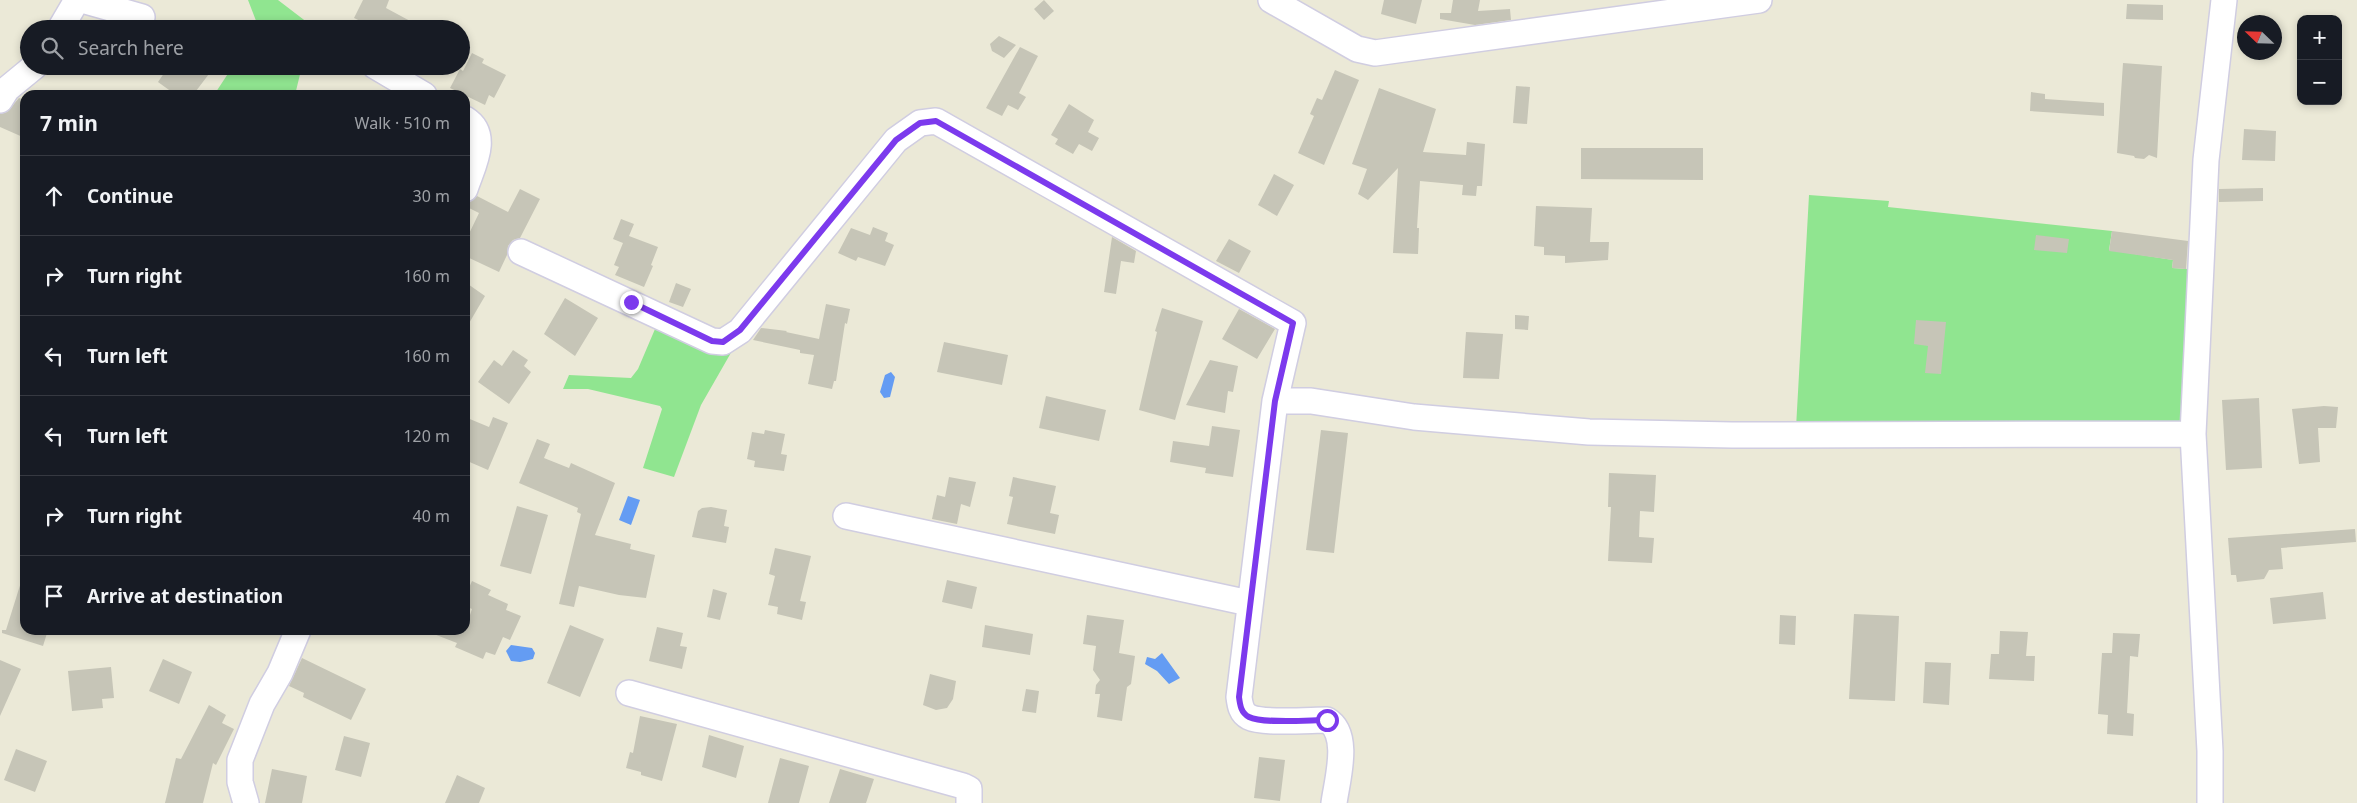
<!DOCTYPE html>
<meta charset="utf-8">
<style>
:root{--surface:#171b24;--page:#20242c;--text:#f1f3f6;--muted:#9ea1a6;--line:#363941}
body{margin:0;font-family:"Noto Sans",sans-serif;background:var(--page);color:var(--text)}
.controls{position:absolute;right:15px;top:15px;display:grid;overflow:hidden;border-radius:10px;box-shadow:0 2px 8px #0003}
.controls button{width:45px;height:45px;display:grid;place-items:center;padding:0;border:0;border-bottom:1px solid var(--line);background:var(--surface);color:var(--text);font:25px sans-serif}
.compass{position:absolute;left:2237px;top:15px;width:45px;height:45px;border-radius:50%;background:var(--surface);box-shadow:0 2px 8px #0003;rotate:293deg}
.stop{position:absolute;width:15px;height:15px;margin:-11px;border:4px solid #7c3aed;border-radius:50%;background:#fff}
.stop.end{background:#7c3aed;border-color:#fff;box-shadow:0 1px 5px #0008}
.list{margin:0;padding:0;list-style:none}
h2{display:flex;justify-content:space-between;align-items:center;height:65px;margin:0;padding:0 20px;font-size:21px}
h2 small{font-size:16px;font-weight:400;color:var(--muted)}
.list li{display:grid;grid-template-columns:32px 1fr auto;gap:15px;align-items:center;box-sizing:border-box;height:80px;padding:0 20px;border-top:1px solid var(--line)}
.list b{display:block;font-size:19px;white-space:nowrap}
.list em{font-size:16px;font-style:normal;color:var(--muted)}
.icon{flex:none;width:28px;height:28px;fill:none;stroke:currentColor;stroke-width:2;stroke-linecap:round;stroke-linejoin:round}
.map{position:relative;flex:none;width:2357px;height:803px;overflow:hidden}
.search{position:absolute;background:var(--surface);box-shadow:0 2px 8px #0003;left:20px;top:20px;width:450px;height:55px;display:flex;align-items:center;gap:12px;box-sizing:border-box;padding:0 18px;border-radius:28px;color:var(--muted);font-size:19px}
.panel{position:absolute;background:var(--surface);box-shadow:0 2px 8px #0003;left:20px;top:90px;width:450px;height:545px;border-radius:15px}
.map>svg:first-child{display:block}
.green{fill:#90e590}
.water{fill:#649cf3}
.building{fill:#c6c5b7}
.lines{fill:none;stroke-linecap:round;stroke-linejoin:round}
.minor-casing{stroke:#d0cde1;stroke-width:28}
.minor{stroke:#fff;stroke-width:25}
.route{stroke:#7c3aed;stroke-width:6}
</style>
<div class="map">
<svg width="2357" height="803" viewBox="0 0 2357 803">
<rect width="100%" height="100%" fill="#ebe9d7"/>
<!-- green -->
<path class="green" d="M 248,0 L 278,0 L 312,26 L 312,29 L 256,29 L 258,26 Z
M 233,66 L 302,66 L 295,95 L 214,95 Z
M 1809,195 L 1889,201 L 1888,207 L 2112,231 L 2109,250 L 2173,260 L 2172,268 L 2188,269 L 2181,421 L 1796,428 Z
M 658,322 L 708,347 L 732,351 L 701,405 L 674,477 L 643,468 L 662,409 L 660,406 L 588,389 L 563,389 L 569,375 L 631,378 L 638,369 Z"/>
<!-- water -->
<path class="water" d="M 891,372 L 895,377 L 890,397 L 884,398 L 880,392 L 885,375 Z
M 628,496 L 640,500 L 631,525 L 619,520 Z
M 511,645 L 532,648 L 535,653 L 533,659 L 520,662 L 511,661 L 506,651 Z
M 1162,653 L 1180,678 L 1169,684 L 1157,671 L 1145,664 L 1147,657 L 1155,659 Z"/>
<!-- building -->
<path class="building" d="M 363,0 L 389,0 L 386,8 L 425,29 L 377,29 L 354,18 Z
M 1044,0 L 1054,11 L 1044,20 L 1034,9 Z
M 1384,0 L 1422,0 L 1416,24 L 1381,14 Z
M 1453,0 L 1480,0 L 1478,11 L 1510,9 L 1511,20 L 1475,25 L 1440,19 L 1440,13 L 1451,13 Z
M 2127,4 L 2163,5 L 2163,20 L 2126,19 Z
M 999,36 L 1016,45 L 1004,58 L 992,51 L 990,44 Z
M 1020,47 L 1038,56 L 1019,93 L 1026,97 L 1018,110 L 1008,105 L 1002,116 L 986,108 Z
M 472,53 L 484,59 L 482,63 L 506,75 L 494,98 L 489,95 L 485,105 L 450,88 L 460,69 L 463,71 Z
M 2123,63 L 2162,66 L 2157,158 L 2149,155 L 2144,159 L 2135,158 L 2134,156 L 2117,153 Z
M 169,66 L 215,66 L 193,95 L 176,95 L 158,82 Z
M 1335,70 L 1359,80 L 1324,165 L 1298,153 L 1314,116 L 1310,114 L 1317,98 L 1322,100 Z
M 1516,86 L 1530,87 L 1527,124 L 1513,123 Z
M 1379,88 L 1436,109 L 1423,152 L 1466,155 L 1467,142 L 1485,144 L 1482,186 L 1477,186 L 1476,196 L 1462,195 L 1463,185 L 1420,181 L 1417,228 L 1419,228 L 1418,254 L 1393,253 L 1398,168 L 1368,200 L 1358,194 L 1367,169 L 1352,164 Z
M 2031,92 L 2045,94 L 2045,99 L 2104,103 L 2104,116 L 2030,111 Z
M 19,98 L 25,100 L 25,138 L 0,127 L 0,114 L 7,112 Z
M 1069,104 L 1094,120 L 1088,132 L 1099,138 L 1092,151 L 1079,144 L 1073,154 L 1055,144 L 1058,139 L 1051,135 Z
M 2244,129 L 2276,131 L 2275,161 L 2242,160 Z
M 1581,148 L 1703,148 L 1703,180 L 1581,179 Z
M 1274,174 L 1294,185 L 1277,216 L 1258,205 Z
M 2263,188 L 2263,201 L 2219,202 L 2219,189 Z
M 520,189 L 540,199 L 520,238 L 513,240 L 508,246 L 507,255 L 499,272 L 465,256 L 465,242 L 479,213 L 467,207 L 469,203 L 477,196 L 508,212 Z
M 1536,206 L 1592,208 L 1590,242 L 1609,242 L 1608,260 L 1565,263 L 1565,256 L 1544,255 L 1544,247 L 1534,246 Z
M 621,219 L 634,224 L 629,236 L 658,247 L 651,265 L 653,266 L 644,287 L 615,275 L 619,267 L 614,265 L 623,243 L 613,239 Z
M 873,227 L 888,233 L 885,241 L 894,245 L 885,266 L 858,257 L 856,261 L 838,253 L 851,228 L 870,235 Z
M 2112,231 L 2188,241 L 2186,269 L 2172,268 L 2173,260 L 2109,251 Z
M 2036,235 L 2069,239 L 2067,253 L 2034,250 Z
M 1112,237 L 1136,251 L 1134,263 L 1121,261 L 1116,294 L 1104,292 Z
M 1229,239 L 1251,251 L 1239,273 L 1216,261 Z
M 465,282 L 485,296 L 465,330 Z
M 676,283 L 691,289 L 683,307 L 669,302 Z
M 565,298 L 598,318 L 575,356 L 544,334 Z
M 826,304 L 850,309 L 847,324 L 845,323 L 836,381 L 834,381 L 832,389 L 808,384 L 814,355 L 800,353 L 800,350 L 753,340 L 761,328 L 787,331 L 786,332 L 819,339 Z
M 1162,308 L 1203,321 L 1175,420 L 1139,410 L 1157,332 L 1155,331 Z
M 1239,309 L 1275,329 L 1257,359 L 1222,339 Z
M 1515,315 L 1529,316 L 1528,330 L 1515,329 Z
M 1916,320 L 1946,322 L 1941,374 L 1925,373 L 1928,346 L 1914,344 Z
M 1466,332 L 1503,334 L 1499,379 L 1463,378 Z
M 944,342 L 1008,355 L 1002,385 L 937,372 Z
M 513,350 L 528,360 L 524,366 L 531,372 L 509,404 L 478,382 L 494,360 L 502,366 Z
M 1210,360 L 1238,366 L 1233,392 L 1228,391 L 1225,413 L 1186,405 Z
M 1046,396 L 1106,410 L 1099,441 L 1039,428 Z
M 2259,398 L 2262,468 L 2226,470 L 2222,400 Z
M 2324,406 L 2338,407 L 2336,428 L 2318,428 L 2320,462 L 2299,464 L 2292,409 Z
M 465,417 L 489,427 L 493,417 L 508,423 L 488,470 L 465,460 Z
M 1212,426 L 1240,430 L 1233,477 L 1205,473 L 1206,468 L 1170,462 L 1173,441 L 1209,446 Z
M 765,430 L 785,434 L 781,454 L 787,455 L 784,471 L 754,467 L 755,461 L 747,459 L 752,432 L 764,434 Z
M 1321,430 L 1348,433 L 1334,553 L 1306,550 Z
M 537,439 L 550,444 L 544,458 L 569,468 L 571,463 L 615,483 L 595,535 L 631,544 L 630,549 L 655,555 L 646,598 L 619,595 L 579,586 L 574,607 L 559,604 L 581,514 L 577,512 L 578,508 L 519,483 Z
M 1609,473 L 1656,475 L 1654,512 L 1640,511 L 1639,537 L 1654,538 L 1652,563 L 1608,561 L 1611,507 L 1608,507 Z
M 949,477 L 976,482 L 970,507 L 961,504 L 957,524 L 932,519 L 937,495 L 945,497 Z
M 1013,477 L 1056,486 L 1050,513 L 1059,515 L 1055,534 L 1007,524 L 1013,497 L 1009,496 Z
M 517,506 L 548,515 L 531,574 L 500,566 Z
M 711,507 L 727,510 L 724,526 L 729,527 L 726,543 L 692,537 L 698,511 L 702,508 Z
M 2355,529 L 2356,542 L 2281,548 L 2283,569 L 2269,570 L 2264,579 L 2237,582 L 2236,575 L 2231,575 L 2228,538 Z
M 775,548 L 811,556 L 800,601 L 806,602 L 802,620 L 777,614 L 778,607 L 768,605 L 775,576 L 769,574 Z
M 22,579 L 25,580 L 25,630 L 48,630 L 43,646 L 2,633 L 2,630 L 6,630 Z
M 947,580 L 977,587 L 972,609 L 942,602 Z
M 472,581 L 491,590 L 488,595 L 508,604 L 506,610 L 521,616 L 510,640 L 503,637 L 495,655 L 486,652 L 483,659 L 455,647 L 457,643 L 426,631 L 465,630 L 472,609 L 465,606 L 465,597 Z
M 713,589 L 727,593 L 720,620 L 707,617 Z
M 2323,592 L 2326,619 L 2273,624 L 2270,598 Z
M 1854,614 L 1899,616 L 1895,701 L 1849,699 Z
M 1087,615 L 1124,620 L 1119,653 L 1135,656 L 1131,684 L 1127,687 L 1122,721 L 1097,717 L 1100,694 L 1095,694 L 1096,685 L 1100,680 L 1093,670 L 1096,646 L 1083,644 Z
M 1780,615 L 1796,616 L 1795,645 L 1779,644 Z
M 570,625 L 604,639 L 580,697 L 547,683 Z
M 985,625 L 1033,634 L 1030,655 L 982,647 Z
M 657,627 L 683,633 L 680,646 L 687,647 L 682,669 L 649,661 Z
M 2000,631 L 2028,632 L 2026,656 L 2035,656 L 2034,681 L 1989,679 L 1991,654 L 1999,654 Z
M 2113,633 L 2140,634 L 2138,657 L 2130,656 L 2127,713 L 2134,714 L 2133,736 L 2107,734 L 2108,715 L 2098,714 L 2102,653 L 2112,653 Z
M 302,658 L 366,689 L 351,720 L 303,697 L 304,693 L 289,686 Z
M 163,659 L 192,672 L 179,704 L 149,691 Z
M 0,660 L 21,669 L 0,716 Z
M 1925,662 L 1951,663 L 1949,705 L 1923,703 Z
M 111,667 L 114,698 L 102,699 L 103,708 L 72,711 L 68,671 Z
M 930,674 L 956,681 L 953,699 L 947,708 L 936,710 L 923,705 Z
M 1026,689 L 1039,691 L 1036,713 L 1022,711 Z
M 209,705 L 226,715 L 222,723 L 234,729 L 216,765 L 213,763 L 203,803 L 165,803 L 176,758 L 181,759 Z
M 640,716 L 677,724 L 662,781 L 641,775 L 641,772 L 626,768 L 630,752 L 633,753 Z
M 709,735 L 744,746 L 736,778 L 702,767 Z
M 344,736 L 370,743 L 361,777 L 335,770 Z
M 16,749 L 47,761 L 35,792 L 4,780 Z
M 1259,757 L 1285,760 L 1280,801 L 1254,798 Z
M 780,758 L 809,766 L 799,803 L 768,803 Z
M 272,769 L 307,776 L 302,803 L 265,803 Z
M 840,769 L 874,779 L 866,803 L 829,803 Z
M 457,775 L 485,788 L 479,803 L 445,803 Z"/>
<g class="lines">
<defs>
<path id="minor" d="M 82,0 L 142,17
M 1271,0 L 1357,49 L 1375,53 L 1759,0
M 60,29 L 77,0
M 375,66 L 424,95
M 0,100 L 7,89 L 35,66
M 465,119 C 491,135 472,167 465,189
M 521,252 L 712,341 L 723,342 L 740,331 L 896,140 L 920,123 L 936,121 L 1293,323 L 1275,401 L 1239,697 C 1240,705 1241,713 1249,717 C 1263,724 1310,720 1327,720 C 1351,734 1337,780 1334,803
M 1275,401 L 1311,401 L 1414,417 L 1589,432 L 1732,435 L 2193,434
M 846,516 L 1249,603
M 629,693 L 963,786 L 969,789 L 969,803
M 246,803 L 240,782 L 240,760 L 262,704 L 280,673 L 298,630
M 2210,803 L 2210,751 L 2193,434 L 2206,160 L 2224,0"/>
</defs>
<!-- minor casing -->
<use href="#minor" class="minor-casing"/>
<!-- minor -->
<use href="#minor" class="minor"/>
</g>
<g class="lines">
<!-- route -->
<path class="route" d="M 631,302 L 712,341 L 723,342 L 740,330 L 896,140 L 920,123 L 936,121 L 1293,323 L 1275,401 L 1239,697 C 1240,705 1241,713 1249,717 C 1263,724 1310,720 1327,720"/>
</g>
</svg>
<div class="controls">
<button>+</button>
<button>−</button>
</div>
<svg class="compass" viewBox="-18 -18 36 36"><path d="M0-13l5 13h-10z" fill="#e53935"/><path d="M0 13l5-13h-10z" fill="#9ea1a6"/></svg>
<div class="stop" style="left:1327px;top:720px"></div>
<div class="stop end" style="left:631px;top:302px"></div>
<div class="search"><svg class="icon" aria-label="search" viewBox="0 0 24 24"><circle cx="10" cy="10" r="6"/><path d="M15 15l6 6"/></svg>Search here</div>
<section class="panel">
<h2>7 min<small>Walk · 510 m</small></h2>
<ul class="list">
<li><svg class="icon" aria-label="ahead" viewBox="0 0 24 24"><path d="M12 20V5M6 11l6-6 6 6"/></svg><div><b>Continue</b></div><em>30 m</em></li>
<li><svg class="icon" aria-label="right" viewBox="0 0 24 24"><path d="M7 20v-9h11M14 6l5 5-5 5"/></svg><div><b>Turn right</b></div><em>160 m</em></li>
<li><svg class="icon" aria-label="left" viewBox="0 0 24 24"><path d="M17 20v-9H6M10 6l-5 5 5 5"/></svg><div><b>Turn left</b></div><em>160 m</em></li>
<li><svg class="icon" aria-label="left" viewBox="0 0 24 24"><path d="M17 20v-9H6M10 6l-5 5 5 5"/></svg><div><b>Turn left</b></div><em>120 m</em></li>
<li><svg class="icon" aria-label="right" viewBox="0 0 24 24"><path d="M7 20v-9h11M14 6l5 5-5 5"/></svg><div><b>Turn right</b></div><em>40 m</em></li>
<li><svg class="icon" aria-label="arrive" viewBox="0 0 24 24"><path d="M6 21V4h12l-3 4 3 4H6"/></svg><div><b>Arrive at destination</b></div></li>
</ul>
</section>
</div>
